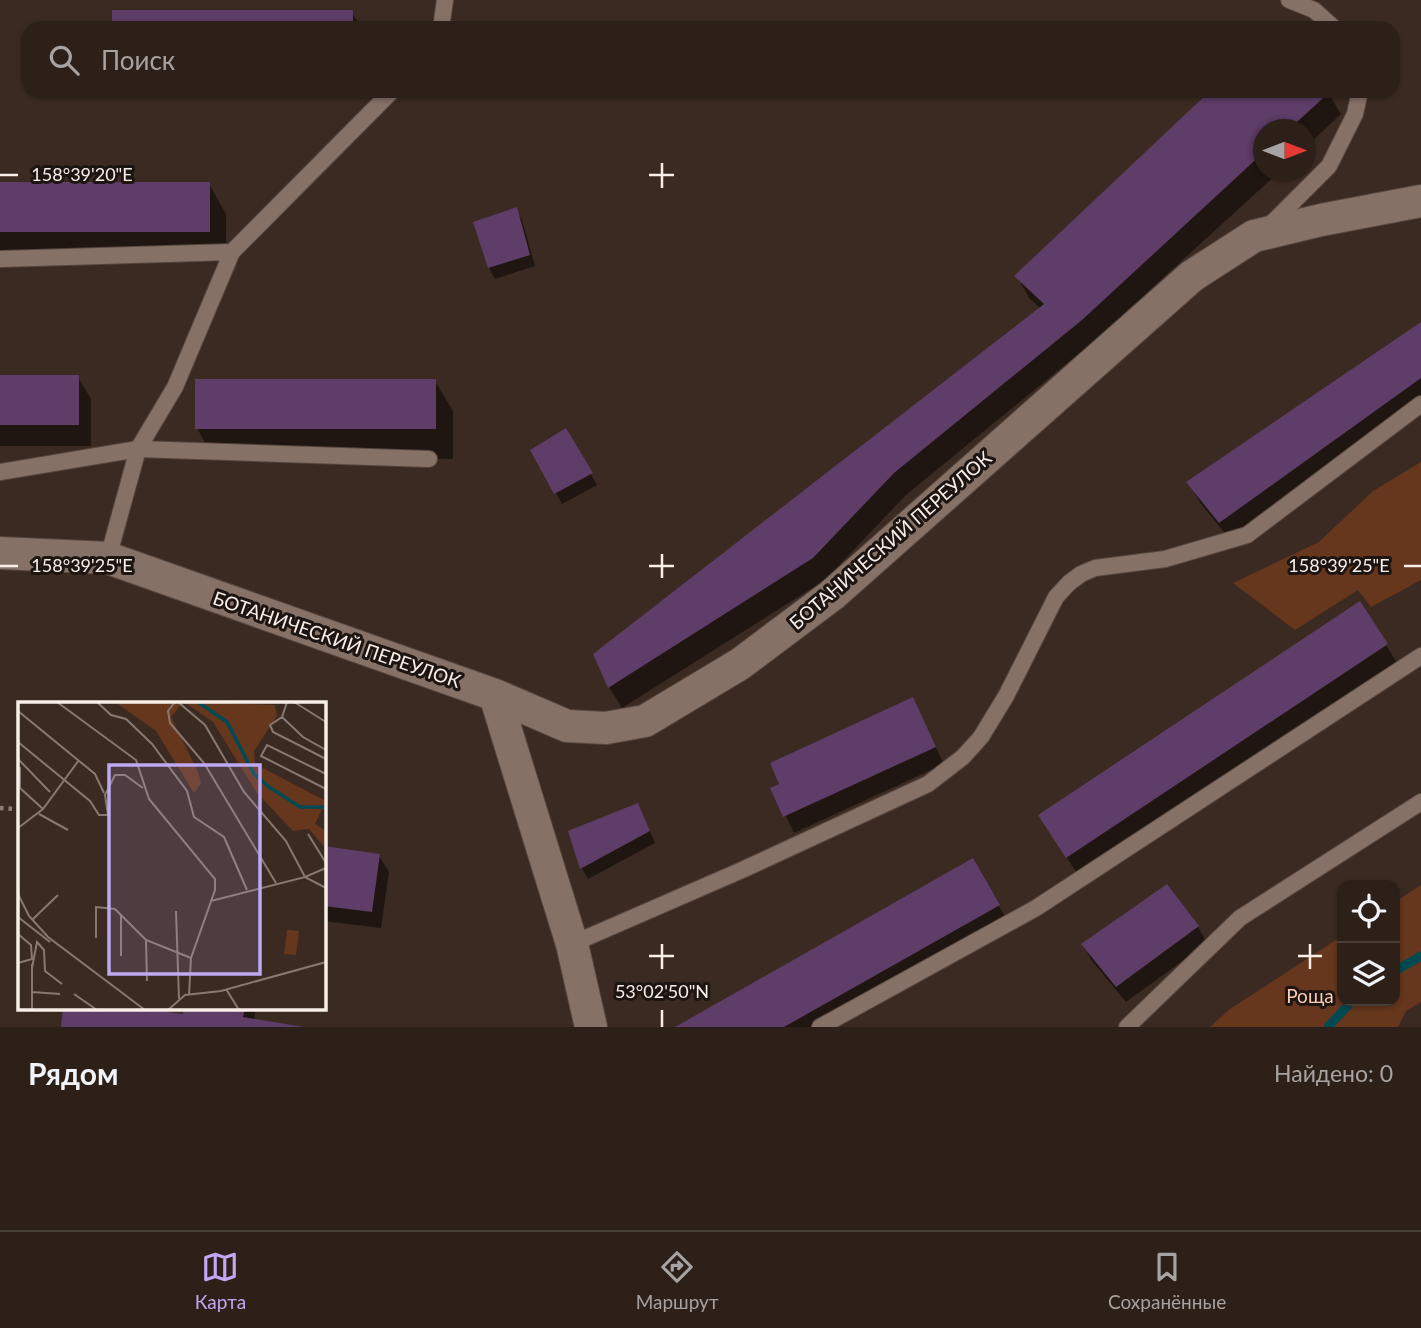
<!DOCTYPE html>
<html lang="ru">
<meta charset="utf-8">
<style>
:root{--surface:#2c2019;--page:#382d26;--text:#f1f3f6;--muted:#a6a3a2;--line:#483e38;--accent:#c0a8f3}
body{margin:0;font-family:Lato,sans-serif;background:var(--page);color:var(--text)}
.controls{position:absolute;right:21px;bottom:21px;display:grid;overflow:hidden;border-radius:14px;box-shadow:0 2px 5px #0004}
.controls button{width:63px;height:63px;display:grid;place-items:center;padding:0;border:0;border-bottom:2px solid var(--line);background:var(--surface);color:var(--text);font:35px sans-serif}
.compass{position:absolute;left:1253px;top:119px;width:63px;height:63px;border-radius:50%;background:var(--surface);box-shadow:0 2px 5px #0004;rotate:90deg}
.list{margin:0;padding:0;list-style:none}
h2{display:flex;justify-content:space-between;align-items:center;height:91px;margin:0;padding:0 28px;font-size:30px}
h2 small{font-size:23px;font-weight:400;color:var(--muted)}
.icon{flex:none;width:38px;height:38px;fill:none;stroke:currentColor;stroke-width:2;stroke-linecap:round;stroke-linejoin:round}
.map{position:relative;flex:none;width:1421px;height:1027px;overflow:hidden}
.search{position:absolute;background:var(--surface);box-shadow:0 2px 5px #0004;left:21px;right:21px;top:21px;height:77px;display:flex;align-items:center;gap:18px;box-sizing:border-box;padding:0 24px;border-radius:21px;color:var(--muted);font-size:26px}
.sheet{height:203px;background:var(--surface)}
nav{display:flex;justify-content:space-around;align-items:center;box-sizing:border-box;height:98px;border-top:2px solid var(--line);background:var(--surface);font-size:19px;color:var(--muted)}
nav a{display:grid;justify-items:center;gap:4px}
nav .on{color:var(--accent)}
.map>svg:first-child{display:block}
.green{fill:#66361d}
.shadow{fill:#0007}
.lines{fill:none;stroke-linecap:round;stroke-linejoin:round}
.stream{stroke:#004b53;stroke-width:9}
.building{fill:#5e3d68}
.service-casing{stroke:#56473f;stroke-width:18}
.minor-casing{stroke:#56473f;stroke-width:34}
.path{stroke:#8d7e77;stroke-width:4.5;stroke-dasharray:3.5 5;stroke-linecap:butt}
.service{stroke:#867167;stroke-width:16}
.minor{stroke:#867167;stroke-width:32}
.ticks{fill:none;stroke:#faeee8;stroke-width:2.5}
.labels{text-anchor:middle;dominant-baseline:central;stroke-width:6;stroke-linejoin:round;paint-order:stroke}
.street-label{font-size:19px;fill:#faeee8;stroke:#1c1511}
.park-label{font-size:19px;fill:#fdcbb3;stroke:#1c1511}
.inset-river{fill:none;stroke:#004b53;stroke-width:3.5}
.inset-road{fill:none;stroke:#877871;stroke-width:2}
.view{fill:#c0a8f3;fill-opacity:0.15;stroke:#c0a8f3;stroke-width:3.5}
.inset-edge{fill:none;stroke:#faeee8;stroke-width:3.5}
.ticks-label{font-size:18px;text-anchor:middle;fill:#faeee8;stroke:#1c1511;stroke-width:6;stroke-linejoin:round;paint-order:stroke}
</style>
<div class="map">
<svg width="1421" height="1027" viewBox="0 0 1421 1027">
<rect width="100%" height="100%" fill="#3b2a21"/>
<!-- green -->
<path class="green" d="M 1421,462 L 1421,580 L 1371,607 L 1358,590 L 1295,630 L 1233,583 L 1319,542 L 1373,491 Z
M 1421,885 L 1421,1002 L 1406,1011 L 1398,1027 L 1210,1027 L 1230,1009 L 1342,936 L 1342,1001 L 1395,1001 L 1395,902 Z"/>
<!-- shadow -->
<path class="shadow" d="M 352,12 L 361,28 L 114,28 Z
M 1212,91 L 1327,91 L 1341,114 L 1306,147 L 1306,130 L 1264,130 L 1264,172 L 1279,172 L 1094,341 L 906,495 L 825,580 L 622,708 L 609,687 L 1041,309 L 1029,298 L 1017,276 Z
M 0,184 L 209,184 L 226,214 L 226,262 L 0,262 Z
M 516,210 L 522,220 L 535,266 L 495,279 L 489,268 L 475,223 Z
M 1421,325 L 1421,408 L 1233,543 L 1201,504 L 1188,482 Z
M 0,377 L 78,377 L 91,399 L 91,446 L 0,446 Z
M 435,381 L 453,411 L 453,459 L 214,459 L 197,428 Z
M 566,430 L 597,485 L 562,504 L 533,451 Z
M 1386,645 L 1399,666 L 1080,878 L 1040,816 Z
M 912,699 L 944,764 L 794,833 L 773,789 Z
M 643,816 L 655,843 L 588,879 L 582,868 L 570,832 Z
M 324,848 L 379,856 L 389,872 L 381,928 L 324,921 Z
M 973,860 L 1011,927 L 834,1027 L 678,1027 Z
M 1198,927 L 1207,943 L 1126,1002 L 1092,961 L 1083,945 Z
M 65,1008 L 127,1008 L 185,1016 L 186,1008 L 256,1008 L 254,1020 L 303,1027 L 63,1027 Z"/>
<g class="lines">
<!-- stream -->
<path class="stream" d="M 1395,971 L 1421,956
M 1328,1027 L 1352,1001"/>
</g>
<!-- building -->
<path class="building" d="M 112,10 L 353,10 L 353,28 L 112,28 Z
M 1210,91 L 1331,91 L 1288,130 L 1264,130 L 1264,152 L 1082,320 L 894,473 L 813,558 L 608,688 L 593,654 L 1044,304 L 1014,276 Z
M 0,182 L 210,182 L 210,232 L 0,232 Z
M 517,207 L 530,255 L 488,268 L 473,222 Z
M 1421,322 L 1421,378 L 1219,523 L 1186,482 Z
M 0,375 L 79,375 L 79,425 L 0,425 Z
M 195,379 L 436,379 L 436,429 L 195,429 Z
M 566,428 L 593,473 L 554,494 L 530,450 Z
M 1360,601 L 1388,644 L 1066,858 L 1038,815 Z
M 913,697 L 936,747 L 783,817 L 770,788 L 779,784 L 770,763 Z
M 638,803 L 650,831 L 580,869 L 568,831 Z
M 324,846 L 380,854 L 372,912 L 324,906 Z
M 973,858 L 1000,905 L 784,1027 L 675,1027 Z
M 1167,884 L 1199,926 L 1116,987 L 1081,944 Z
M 63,1008 L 140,1008 L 183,1014 L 184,1008 L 245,1008 L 243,1017 L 304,1027 L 61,1027 Z"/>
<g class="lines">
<defs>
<path id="service" d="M 1289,0 L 1314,10 L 1334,28
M 441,28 L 445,0
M 1267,228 L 1329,166 L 1355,114 L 1360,91
M 0,259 L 232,252
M 0,472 L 138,449 L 429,459
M 108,558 L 138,449 L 175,387 L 232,252 L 392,91
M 572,944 L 742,870 L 928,784 L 963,757 L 981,737 L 1006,696 L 1056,597 L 1069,583 L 1081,574 L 1095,568 L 1165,559 L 1247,535 L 1421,404
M 820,1027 L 1036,908 L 1421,656
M 1127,1027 L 1240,918 L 1421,802"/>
<path id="minor" d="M 0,553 L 108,558 L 495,695 L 567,726 L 606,728 L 645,721 L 740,664 L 832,595 L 1192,276 L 1254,236 L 1321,220 L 1421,201
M 495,695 L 572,944 L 591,1027"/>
</defs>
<!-- service casing -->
<use href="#service" class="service-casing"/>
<!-- minor casing -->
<use href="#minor" class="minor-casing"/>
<!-- path -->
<path class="path" d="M 0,808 L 19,809"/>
<!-- service -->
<use href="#service" class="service"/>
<!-- minor -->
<use href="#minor" class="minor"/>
</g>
<!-- ticks -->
<path class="ticks" d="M 662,163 L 662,188M 0,175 L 18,175M 649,175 L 674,175M 662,554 L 662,578M 0,566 L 18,566M 649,566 L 674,566M 1404,566 L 1421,566M 662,944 L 662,969M 1310,944 L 1310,969M 649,956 L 674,956M 1298,956 L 1322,956M 662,1010 L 662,1027"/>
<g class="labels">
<!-- street labels -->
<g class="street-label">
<text transform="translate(890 540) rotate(-41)">БОТАНИЧЕСКИЙ ПЕРЕУЛОК</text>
<text transform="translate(337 639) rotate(19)">БОТАНИЧЕСКИЙ ПЕРЕУЛОК</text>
</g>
<!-- park labels -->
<g class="park-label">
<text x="1310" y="995">Роща</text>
</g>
</g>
<!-- overview -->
<g transform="translate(18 702)">
<rect width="308" height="308" fill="#3b2a21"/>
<path d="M 97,0 L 165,0 L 153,15 L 180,70 L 183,81 L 176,91 L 138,29 ZM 166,0 L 257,3 L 259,14 L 236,49 L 237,62 L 308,99 L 308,109 L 304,107 L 297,122 L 308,129 L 308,147 L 291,127 L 275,129 L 239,91 L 195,20 ZM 269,228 L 281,229 L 278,253 L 266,252 Z" fill="#66361d"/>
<path class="inset-river" d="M 180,0 L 209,20 L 236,72 L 251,85 L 282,105 L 308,105"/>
<path class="inset-road" d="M 39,0 L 118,58 L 131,97 L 197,177 L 197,188 L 173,256 L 171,293M 79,0 L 93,13 L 108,17 L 134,42 L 169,89 L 176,115 L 206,135 L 229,188M 157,0 L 150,9 L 152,21 L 186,61 L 258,181M 160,0 L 187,23 L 226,90 L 268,139 L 287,175 L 308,166M 269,0 L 264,15 L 252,23 L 255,30 L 308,57M 276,0 L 308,20M 0,9 L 77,72 L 86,91M 264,15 L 285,35 L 308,48M 0,40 L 72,99 L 81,113 L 90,113 L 87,93 L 97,73 L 107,73 L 125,86M 0,57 L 32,90M 2,65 L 2,86 L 25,107M 308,72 L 249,43 L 243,54 L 308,87M 21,112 L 50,128M 0,126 L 25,107 L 61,58M 290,132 L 308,161M 0,192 L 11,214 L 30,235 L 127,308M 193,199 L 287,175 L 308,186M 158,209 L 161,297M 103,213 L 103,254M 0,215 L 32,240M 14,218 L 40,193M 0,232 L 13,243 L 14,257 L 0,261M 78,236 L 78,205 L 97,207 L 128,238 L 173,256M 128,238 L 129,279M 14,266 L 19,240 L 26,248 L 27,269 L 44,282M 208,287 L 221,308M 14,290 L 42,292M 56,292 L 79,308M 14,308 L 14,262M 150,308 L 167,293 L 203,289 L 308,260"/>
<path class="view" d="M 91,63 L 242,63 L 242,272 L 91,272 Z"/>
<rect width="308" height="308" class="inset-edge"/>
</g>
<g class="ticks-label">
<text x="82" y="181">158°39'20"E</text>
<text x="1339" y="572">158°39'25"E</text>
<text x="82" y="572">158°39'25"E</text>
<text x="662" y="998">53°02'50"N</text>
</g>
</svg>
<div class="controls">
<button><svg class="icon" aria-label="locate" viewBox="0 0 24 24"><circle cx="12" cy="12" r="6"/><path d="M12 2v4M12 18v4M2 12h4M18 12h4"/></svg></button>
<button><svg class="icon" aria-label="layers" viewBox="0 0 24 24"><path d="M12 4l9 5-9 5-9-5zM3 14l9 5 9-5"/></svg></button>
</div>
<svg class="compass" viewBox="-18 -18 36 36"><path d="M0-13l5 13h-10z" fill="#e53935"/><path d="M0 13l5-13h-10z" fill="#a6a3a2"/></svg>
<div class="search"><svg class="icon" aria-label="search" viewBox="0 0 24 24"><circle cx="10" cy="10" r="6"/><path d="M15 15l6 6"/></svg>Поиск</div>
</div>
<section class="sheet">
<h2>Рядом<small>Найдено: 0</small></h2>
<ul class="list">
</ul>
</section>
<nav>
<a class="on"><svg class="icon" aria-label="map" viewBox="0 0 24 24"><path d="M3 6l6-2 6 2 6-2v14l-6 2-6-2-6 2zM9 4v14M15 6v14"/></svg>Карта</a>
<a><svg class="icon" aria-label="directions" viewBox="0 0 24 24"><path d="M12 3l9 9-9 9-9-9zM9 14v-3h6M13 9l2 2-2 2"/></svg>Маршрут</a>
<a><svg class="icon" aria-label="saved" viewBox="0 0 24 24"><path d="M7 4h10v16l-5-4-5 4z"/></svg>Сохранённые</a>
</nav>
